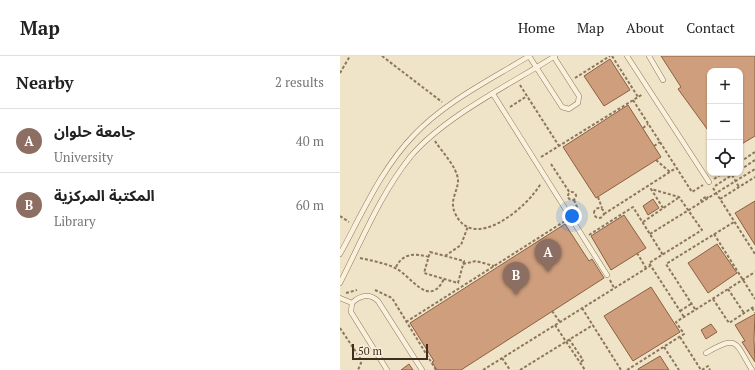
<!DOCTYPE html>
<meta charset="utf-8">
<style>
:root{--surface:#fff;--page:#f2f2f2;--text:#222;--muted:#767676;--line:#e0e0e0;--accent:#9e2a2b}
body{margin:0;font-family:"PT Serif","Noto Sans Arabic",serif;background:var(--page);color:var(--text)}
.controls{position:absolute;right:12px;top:12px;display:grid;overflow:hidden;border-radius:8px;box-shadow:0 1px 3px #0004}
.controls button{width:36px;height:36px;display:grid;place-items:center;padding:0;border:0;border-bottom:1px solid var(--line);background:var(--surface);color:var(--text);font:20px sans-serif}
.scale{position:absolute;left:12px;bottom:10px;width:76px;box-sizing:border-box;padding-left:4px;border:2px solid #3d2e20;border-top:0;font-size:11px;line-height:14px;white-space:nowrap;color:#3d2e20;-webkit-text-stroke:3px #f7eed8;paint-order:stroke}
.you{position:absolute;left:232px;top:160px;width:14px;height:14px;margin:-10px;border:3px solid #fff;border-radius:50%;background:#1a73e8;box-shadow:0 0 0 6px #1a73e833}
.badge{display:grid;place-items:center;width:26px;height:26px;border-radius:50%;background:var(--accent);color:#fff;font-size:13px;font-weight:700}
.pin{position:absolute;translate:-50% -33px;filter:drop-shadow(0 1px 2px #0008)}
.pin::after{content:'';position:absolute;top:21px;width:14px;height:12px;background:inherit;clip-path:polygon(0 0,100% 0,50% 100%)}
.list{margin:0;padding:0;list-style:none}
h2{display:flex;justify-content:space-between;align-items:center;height:52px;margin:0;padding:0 16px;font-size:17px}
h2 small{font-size:13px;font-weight:400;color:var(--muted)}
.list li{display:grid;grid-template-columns:26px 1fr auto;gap:12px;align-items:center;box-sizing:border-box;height:64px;padding:0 16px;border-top:1px solid var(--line)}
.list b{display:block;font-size:15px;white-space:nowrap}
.list p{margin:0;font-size:13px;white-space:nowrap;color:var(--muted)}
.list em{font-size:13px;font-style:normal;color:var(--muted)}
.icon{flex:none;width:22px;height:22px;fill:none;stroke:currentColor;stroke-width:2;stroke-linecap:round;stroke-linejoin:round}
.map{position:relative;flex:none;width:415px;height:314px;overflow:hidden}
header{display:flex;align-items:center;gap:24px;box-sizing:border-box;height:56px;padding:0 20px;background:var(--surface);border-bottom:1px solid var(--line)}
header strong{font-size:19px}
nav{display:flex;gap:22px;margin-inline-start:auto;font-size:14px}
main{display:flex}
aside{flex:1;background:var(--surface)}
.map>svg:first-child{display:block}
.building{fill:#cf9f7d;stroke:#8d5f41}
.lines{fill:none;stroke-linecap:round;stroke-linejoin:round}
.lane-casing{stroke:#8d765c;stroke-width:5.5}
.path{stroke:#8d765c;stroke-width:2;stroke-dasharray:3 2;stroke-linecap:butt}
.lane{stroke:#faf1dc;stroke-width:4.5}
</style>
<header>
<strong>Map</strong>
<nav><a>Home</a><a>Map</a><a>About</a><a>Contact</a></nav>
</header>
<main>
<aside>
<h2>Nearby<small>2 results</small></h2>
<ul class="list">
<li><span class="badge" style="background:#8d6e63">A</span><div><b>جامعة حلوان</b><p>University</p></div><em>40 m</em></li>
<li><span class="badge" style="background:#8d6e63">B</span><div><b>المكتبة المركزية</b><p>Library</p></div><em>60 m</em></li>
</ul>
</aside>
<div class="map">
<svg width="415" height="314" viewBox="0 0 415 314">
<rect width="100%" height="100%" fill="#f0e4c8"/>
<!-- building -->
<path class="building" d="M 321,0 L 415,0 L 415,80 L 400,89 L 400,15 L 370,15 L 370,77 L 338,33 L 341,31 Z
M 270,3 L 290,34 L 264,50 L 244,20 Z
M 288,49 L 321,101 L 256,142 L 223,91 Z
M 313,143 L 319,152 L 308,159 L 303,150 Z
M 415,145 L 415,189 L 395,157 Z
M 284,159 L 306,192 L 271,214 L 251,180 Z
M 225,168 L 249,205 L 252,203 L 264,222 L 121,314 L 97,314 L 92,306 L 94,305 L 70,267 Z
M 377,188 L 397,217 L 368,237 L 348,207 Z
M 311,231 L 340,276 L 293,305 L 264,260 Z
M 415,258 L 414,283 L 415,306 L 402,286 L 405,285 L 395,269 Z
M 371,268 L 377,276 L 366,283 L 361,274 Z
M 320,300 L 329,314 L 298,314 L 298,313 Z
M 69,308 L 73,314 L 61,314 Z"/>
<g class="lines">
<defs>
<path id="lane" d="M 287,0 L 369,126
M 309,0 L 323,24
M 153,38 L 267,219
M 0,198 C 22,158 41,113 74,79 C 105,46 150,24 189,0 L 222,51 L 229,53 L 238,47 L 239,40 L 214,1
M 0,227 C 22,184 41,137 71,100 C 105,60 171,28 215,0
M 0,242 L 12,247
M 366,297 C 398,278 395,286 412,314
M 47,314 L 11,256 L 12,247 C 20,239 30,237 38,245 L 82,314"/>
</defs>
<!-- lane casing -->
<use href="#lane" class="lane-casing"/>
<!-- path -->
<path class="path" d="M 42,0 L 102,46
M 272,0 L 298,41
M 0,17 L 10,0
M 235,22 L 270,0
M 180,29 L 219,90
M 293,44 L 352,136 L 363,129
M 170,51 L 187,40
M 303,72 L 308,68
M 95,85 C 102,96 117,111 118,124 C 118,136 109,144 115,157 C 133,198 189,150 201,127
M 314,90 L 320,86
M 201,101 L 303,38
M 316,104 L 330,116
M 400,106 L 415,96
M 211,108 L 230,137
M 400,114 L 415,104
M 392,119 L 399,131
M 374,123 L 383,117
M 375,130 L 395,117
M 373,132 L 415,198
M228 140a4 4 0 1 1 8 0a4 4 0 1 1-8 0Z
M 258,141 L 262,152
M 380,143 L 415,121
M 234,144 L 237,151 L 238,158
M 362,146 L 361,144 L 367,140 L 368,142
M 323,152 L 311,133 L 339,141 L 362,174 L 309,207 L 344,261
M254 157a5 5 0 1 1 10 0a5 5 0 1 1-10 0Z
M 264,158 L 336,112
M 0,160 L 9,166
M 303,166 L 338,142
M 310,178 L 415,113
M 374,178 L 415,243
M 249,179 L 293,151 L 323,199
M 90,196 L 124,205 L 118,227 L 84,217 Z
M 297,197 L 306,212
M 105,200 L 121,189 L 128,170
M 20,202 C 33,205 46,207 57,213 C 71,220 89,253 104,223
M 123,208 L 136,205 L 154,210
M 56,211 C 63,197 75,197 89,201
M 270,224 L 274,232
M 388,233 L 404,257
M 35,234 L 52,242 L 96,314
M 6,237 L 17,234
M 373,243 L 389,267 L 415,250
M 242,252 L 281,314
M 412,252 L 415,257
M 355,253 L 326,208 L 394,166
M 212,255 L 220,266
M 340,255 L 351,248
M 66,266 L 225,165
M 215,269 L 245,314
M 0,272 L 20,302 L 21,307 L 18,314
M 340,281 L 361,314
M 229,283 L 243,304 L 240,307
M 324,291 L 339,314
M 162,302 L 170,314
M 143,314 L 310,210
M 180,314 L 253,269
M 287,314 L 344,278 L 336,266 L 415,216
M 362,314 L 368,310 L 370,314"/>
<!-- lane -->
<use href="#lane" class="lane"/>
</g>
</svg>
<div class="controls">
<button>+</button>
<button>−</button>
<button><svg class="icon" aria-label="locate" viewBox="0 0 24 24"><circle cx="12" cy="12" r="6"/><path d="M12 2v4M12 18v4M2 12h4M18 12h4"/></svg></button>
</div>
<div class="scale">50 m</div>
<div class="you"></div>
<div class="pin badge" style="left:208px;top:216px;background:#8d6e63">A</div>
<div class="pin badge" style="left:176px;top:239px;background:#8d6e63">B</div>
</div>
</main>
